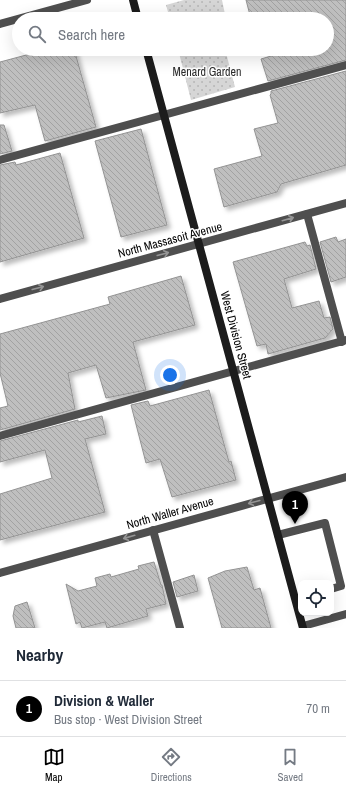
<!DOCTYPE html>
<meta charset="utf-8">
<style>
:root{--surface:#fff;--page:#f6f6f7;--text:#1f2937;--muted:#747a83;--line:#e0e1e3;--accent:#000}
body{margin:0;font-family:"Archivo Narrow",sans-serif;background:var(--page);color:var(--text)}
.controls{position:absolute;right:12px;bottom:12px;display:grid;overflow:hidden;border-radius:8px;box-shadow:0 4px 16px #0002}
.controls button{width:36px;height:36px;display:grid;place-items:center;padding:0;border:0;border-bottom:1px solid var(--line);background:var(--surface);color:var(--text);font:20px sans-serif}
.you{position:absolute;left:170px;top:375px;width:14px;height:14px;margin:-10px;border:3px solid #fff;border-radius:50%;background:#1a73e8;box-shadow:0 0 0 6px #1a73e833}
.badge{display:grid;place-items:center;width:26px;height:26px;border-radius:50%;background:var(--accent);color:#fff;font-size:13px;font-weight:700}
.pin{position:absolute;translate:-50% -33px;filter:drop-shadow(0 1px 2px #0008)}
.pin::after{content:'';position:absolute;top:21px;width:14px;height:12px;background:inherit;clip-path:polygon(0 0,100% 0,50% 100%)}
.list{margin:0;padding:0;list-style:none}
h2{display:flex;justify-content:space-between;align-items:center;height:52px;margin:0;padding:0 16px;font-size:17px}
h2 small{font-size:13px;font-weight:400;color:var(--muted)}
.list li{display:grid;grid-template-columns:26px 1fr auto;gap:12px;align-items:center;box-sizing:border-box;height:56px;padding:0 16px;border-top:1px solid var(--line)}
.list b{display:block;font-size:15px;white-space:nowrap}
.list p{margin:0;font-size:13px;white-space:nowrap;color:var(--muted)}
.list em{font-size:13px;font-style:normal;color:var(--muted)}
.icon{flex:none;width:22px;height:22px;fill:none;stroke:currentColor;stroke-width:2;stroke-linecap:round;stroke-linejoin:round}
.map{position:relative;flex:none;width:346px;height:628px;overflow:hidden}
.search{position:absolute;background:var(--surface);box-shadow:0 4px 16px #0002;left:12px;right:12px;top:12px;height:44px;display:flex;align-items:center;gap:10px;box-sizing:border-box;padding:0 14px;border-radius:22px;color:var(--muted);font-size:15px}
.sheet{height:108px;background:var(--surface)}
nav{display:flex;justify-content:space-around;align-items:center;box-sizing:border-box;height:56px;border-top:1px solid var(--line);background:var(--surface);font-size:11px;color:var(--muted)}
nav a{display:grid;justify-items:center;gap:2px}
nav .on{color:var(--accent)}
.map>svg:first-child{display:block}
.garden{fill:url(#garden-dots)}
.building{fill:url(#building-back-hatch);stroke:#939393;filter:url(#shadow)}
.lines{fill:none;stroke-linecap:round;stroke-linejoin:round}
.service{stroke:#4f4f4f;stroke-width:8}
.minor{stroke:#4f4f4f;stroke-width:8}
.secondary{stroke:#1c1c1c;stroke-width:8}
.oneway{stroke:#959595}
.labels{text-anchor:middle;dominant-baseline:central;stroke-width:3;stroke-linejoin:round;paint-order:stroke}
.park-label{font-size:12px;fill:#2d2d2d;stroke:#fff}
.street-label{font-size:12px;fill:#000;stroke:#fff}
</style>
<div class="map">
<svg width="346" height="628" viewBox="0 0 346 628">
<defs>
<pattern id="garden-dots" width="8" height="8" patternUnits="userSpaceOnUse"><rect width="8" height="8" fill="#d6d6d6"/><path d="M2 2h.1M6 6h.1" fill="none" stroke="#b6b6b6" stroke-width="1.8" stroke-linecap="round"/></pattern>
<pattern id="building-back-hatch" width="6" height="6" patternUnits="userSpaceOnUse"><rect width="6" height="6" fill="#bfbfbf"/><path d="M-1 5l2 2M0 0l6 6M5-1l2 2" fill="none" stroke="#a2a2a2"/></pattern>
<filter id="shadow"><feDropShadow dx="3.5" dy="3.5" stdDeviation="2" flood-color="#0004"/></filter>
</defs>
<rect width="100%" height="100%" fill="#fff"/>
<!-- garden -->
<path class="garden" d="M 184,0 L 222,0 L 226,19 L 170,19 L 166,5 Z
M 178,49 L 225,49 L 235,87 L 191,100 Z"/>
<!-- building -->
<path class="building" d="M 246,0 L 346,0 L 346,60 L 268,81 L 261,59 L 281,53 L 282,56 L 310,49 L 327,49 L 327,19 L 251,19 Z
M 29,49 L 74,49 L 96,127 L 45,141 L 35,105 L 0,113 L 0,62 L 30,54 Z
M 346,71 L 346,165 L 281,184 L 277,192 L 224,207 L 214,169 L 262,156 L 254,129 L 278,123 L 270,95 L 271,94 L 271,91 Z
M 0,125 L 4,125 L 12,151 L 0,154 Z
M 141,129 L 167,225 L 121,237 L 95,141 Z
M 60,153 L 84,238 L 0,262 L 0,165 L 15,162 L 16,165 Z
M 336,237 L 338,242 L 346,239 L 346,277 L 331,282 L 320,242 Z
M 305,242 L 307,246 L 310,245 L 316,269 L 284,279 L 292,308 L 319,301 L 324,318 L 330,317 L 333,329 L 325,338 L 268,354 L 266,344 L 257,346 L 233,262 Z
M 181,276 L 195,325 L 133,342 L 146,390 L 106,398 L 96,365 L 68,373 L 75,409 L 0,430 L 0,408 L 8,406 L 0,373 L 0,334 L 110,304 L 108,297 Z
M 209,390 L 229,462 L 231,461 L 236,480 L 172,497 L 160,459 L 146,463 L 131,405 L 148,401 L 150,406 Z
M 102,416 L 106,434 L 85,439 L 105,512 L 0,540 L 0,494 L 52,478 L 45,450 L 0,462 L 0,441 L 78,420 L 78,422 Z
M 154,562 L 161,585 L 162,585 L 166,604 L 146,609 L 148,616 L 107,628 L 105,622 L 82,628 L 80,622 L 76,624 L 66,584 L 78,591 L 97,586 L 95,578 L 110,574 L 111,577 L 139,569 L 138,566 Z
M 247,567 L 254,590 L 260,588 L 271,628 L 222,628 L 208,578 L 225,571 Z
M 194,575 L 198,591 L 177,597 L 173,582 Z
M 27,602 L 35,628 L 16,628 L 13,616 L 15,606 Z"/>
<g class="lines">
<!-- service -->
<path class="service" d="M 0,160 L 346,65
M 307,214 L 342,342
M 0,436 L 346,340
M 153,530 L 180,628
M 278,535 L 325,523 L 341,586 L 331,589
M 303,626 L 346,614"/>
<!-- minor -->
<path class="minor" d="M 0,24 L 87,0
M 0,299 L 346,203
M 0,573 L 346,477"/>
<!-- secondary -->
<path class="secondary" d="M 133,0 L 138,19
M 146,49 L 303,628"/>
</g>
<!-- one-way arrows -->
<defs><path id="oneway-shaft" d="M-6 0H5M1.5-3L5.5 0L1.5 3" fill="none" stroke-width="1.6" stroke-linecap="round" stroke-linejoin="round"/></defs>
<g class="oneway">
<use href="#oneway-shaft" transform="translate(288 219) rotate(-16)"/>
<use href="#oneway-shaft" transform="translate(163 254) rotate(-15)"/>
<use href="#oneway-shaft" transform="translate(38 288) rotate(-15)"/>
<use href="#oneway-shaft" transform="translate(254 502) rotate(165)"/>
<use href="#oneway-shaft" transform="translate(129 537) rotate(164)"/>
</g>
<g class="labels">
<!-- park labels -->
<g class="park-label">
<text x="207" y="72">Menard Garden</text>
</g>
<!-- street labels -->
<g class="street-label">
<text transform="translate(170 240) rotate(-15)">North Massasoit Avenue</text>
<text transform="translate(236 335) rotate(75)">West Division Street</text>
<text transform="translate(170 513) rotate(-16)">North Waller Avenue</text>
</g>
</g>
</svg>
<div class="controls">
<button><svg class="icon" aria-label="locate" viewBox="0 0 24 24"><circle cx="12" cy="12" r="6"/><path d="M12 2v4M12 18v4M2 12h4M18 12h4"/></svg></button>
</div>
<div class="you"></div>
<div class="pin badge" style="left:295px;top:524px">1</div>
<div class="search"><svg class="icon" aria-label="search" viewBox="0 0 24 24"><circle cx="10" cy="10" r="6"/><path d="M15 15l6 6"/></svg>Search here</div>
</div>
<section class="sheet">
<h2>Nearby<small></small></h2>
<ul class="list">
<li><span class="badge">1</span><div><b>Division &amp; Waller</b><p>Bus stop · West Division Street</p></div><em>70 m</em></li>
</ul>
</section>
<nav>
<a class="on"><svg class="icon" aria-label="map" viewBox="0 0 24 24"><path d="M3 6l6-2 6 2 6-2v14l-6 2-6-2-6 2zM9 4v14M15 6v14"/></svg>Map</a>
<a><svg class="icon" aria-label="directions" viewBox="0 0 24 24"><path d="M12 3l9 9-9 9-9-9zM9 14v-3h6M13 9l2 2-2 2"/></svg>Directions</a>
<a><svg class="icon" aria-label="saved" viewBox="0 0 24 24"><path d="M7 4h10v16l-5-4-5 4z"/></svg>Saved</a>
</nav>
